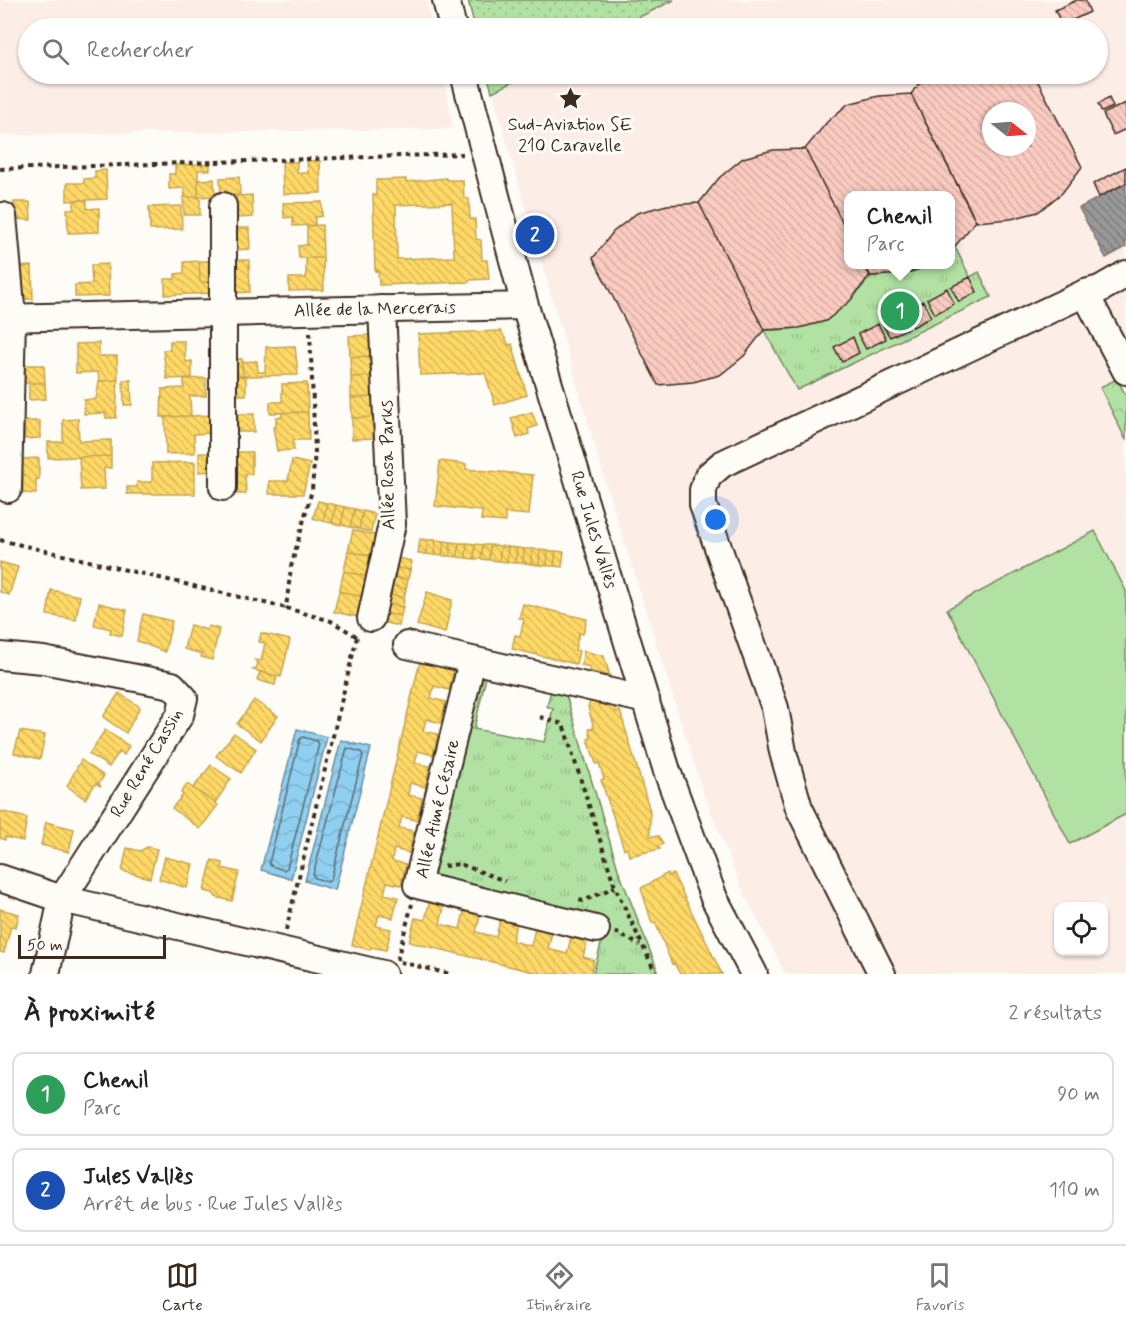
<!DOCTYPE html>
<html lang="fr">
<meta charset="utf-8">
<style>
:root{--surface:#fff;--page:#f2f2f2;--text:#222;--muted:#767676;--line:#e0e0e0;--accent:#3b2a1e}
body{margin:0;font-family:Mynerve,sans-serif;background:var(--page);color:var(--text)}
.controls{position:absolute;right:18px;bottom:18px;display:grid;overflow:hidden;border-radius:12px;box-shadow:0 2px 4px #0004}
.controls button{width:54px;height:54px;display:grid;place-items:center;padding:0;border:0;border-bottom:2px solid var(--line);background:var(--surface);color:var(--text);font:30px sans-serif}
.compass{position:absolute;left:982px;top:102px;width:54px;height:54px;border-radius:50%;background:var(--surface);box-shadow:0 2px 4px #0004;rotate:107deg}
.scale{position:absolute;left:18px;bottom:15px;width:148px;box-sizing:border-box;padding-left:6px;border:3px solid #3b2a1e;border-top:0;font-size:16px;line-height:21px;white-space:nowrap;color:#3b2a1e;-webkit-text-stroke:4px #fdfcf7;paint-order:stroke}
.you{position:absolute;left:716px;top:520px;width:21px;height:21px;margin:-15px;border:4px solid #fff;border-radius:50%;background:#1a73e8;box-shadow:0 0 0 9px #1a73e833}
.badge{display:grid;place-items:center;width:39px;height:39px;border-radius:50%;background:var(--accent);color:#fff;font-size:20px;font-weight:700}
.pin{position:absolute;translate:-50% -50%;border:3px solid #fff;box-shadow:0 2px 6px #0006}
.popup{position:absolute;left:844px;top:191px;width:111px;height:78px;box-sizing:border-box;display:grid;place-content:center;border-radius:12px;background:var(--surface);filter:drop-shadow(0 2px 4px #0005);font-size:20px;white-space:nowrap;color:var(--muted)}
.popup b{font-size:22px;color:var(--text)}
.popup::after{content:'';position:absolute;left:50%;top:100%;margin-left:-12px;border:12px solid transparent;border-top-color:var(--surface)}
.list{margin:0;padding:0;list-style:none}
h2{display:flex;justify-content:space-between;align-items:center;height:78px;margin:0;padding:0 24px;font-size:26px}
h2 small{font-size:20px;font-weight:400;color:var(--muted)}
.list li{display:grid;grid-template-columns:39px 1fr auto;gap:18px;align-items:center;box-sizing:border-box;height:84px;margin:0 12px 12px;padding:0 12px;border:2px solid var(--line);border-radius:12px}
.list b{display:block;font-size:22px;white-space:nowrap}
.list p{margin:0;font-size:20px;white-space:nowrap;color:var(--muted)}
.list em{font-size:20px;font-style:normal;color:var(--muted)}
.icon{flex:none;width:33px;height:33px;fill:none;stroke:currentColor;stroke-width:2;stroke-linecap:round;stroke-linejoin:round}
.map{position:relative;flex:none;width:1126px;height:974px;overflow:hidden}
.search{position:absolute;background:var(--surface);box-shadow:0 2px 4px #0004;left:18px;right:18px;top:18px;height:66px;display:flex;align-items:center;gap:15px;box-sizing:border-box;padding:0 21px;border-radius:33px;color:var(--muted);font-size:22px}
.sheet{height:270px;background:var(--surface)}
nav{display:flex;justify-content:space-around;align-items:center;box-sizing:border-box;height:84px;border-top:2px solid var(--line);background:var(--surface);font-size:16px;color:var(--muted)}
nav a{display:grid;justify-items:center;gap:3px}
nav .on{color:var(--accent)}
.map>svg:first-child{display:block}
.built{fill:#fcede6;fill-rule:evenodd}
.grass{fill:url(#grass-dots);stroke:#768660;stroke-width:1.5}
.forest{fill:url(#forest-crowns);stroke:#768660;stroke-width:1.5}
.park{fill:url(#park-tufts);stroke:#768660;stroke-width:1.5}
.pitch{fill:#b1e2a3;stroke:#768660;stroke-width:1.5}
.water{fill:url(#water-waves);stroke:#6d8d9c;stroke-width:1.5}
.homes{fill:url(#homes-back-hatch);stroke:#c4a450;stroke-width:1.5;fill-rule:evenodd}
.industry{fill:url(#industry-back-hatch);stroke:#7d7874;stroke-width:1.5}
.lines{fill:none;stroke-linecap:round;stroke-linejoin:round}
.shore{stroke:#5d6c72;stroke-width:1.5}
.building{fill:url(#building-back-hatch);stroke:#3b2a1e;stroke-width:1.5;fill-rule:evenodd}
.minor-casing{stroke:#3b2a1e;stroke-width:30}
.path{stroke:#3b2a1e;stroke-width:4;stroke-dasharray:4.5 4.5;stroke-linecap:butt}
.minor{stroke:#fdfcf7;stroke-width:26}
.labels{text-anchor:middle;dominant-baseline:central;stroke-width:6;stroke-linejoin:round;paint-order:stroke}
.poi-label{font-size:18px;fill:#3b2a1e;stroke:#fdfcf7}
.street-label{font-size:18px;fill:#3b2a1e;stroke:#fdfcf7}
</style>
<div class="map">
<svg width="1126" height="974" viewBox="0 0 1126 974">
<defs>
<pattern id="grass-dots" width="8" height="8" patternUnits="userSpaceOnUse" patternTransform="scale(1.5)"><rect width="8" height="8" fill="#b1e2a3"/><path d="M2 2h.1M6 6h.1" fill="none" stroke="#99c28c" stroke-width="1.8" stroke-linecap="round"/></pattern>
<pattern id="forest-crowns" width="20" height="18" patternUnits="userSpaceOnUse" patternTransform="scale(1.5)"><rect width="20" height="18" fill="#b1e2a3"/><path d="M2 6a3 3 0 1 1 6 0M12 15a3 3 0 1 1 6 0" fill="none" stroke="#99c28c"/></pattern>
<pattern id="park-tufts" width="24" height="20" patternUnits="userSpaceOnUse" patternTransform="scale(1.5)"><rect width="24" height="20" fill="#b1e2a3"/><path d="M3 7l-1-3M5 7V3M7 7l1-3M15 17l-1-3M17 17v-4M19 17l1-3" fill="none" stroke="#99c28c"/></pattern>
<pattern id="water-waves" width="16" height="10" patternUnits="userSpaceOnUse" patternTransform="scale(1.5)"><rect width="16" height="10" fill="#8fcff0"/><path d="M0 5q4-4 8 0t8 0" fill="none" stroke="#7cb2cd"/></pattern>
<pattern id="homes-back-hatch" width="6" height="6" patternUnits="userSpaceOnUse" patternTransform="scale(1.5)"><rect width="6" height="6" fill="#ffd966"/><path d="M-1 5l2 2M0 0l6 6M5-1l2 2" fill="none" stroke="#dbba58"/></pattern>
<pattern id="industry-back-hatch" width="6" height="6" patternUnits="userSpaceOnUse" patternTransform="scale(1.5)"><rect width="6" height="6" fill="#999"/><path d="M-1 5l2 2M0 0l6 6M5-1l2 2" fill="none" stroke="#7e7d7c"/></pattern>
<pattern id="building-back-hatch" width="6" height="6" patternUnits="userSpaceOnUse" patternTransform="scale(1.5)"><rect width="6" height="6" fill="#facbc0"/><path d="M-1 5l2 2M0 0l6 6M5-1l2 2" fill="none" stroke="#d7aea5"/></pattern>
</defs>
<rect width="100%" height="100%" fill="#fdfcf7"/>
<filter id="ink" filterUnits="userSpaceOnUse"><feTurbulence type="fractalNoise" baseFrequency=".0167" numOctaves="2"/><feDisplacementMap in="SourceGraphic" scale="12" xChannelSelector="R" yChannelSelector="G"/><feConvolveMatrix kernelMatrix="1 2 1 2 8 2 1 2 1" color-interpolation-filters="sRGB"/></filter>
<g filter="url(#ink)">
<!-- built -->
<path class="built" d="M 0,0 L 426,0 L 433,28 L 28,28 L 28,74 L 443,74 L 453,129 L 0,135 Z
M 468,0 L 1126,0 L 1126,974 L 786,974 L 745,896 L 703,792 L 606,484 L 487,74 L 1098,74 L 1098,28 L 475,28 ZM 991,111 L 1027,111 L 1027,147 L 991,147 ZM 849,196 L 951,196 L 951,264 L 849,264 ZM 1058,906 L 1104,906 L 1104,952 L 1058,952 Z"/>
<!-- grass -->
<path class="grass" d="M 468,0 L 674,0 L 617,28 L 475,28 Z
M 487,74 L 529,74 L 492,92 Z"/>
<!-- forest -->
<path class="forest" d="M 1117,379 L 1126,396 L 1126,440 L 1100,387 Z"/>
<!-- park -->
<path class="park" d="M 955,247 L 970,277 L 979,272 L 991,297 L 797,390 L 764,330 C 818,331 838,317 871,276 C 899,276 924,265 951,264 L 951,251 Z
M 475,670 L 487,673 L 474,729 L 544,742 L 553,709 L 547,706 L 552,687 L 564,688 L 618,869 L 659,974 L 593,974 L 606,926 L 424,879 Z"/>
<!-- pitch -->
<path class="pitch" d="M 1095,531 L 1126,591 L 1126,814 L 1070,844 L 947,609 Z"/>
<!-- water -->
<path class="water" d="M 297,729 L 327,737 L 291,879 L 261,870 Z
M 341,740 L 371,748 L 335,890 L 305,881 Z"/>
<!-- homes -->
<path class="homes" d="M 307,161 L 320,161 L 321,193 L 283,194 L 282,162 L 297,162 L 297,173 L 308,173 Z
M 210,164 L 210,170 L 198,170 L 198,197 L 185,197 L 184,188 L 169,189 L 169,174 L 175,174 L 175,165 Z
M 106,170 L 107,199 L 67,201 L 67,183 L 84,183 L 84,179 L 95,178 L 95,171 Z
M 239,177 L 240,195 L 221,196 L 220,178 Z
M 446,178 L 447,180 L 463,180 L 464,198 L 469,199 L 470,219 L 475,219 L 476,239 L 481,240 L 482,260 L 487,260 L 489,279 L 469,280 L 469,282 L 379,285 L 378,270 L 375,271 L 373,195 L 376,195 L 376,180 L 406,179 L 406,182 ZM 452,203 L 454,257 L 397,259 L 396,205 Z
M 214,179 L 215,196 L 198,197 L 198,180 Z
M 252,195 L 253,217 L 237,218 L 236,196 Z
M 183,197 L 200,197 L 200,215 L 184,215 Z
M 74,200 L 87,200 L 87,209 L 99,208 L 99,232 L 68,233 L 67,209 L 74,209 Z
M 14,202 L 30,202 L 31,220 L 14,219 Z
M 322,202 L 322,216 L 315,217 L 315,225 L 293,226 L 293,217 L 284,218 L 283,203 Z
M 181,206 L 182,229 L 150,230 L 149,207 Z
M 322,225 L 323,258 L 299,258 L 298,246 L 307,245 L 307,226 Z
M 233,228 L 249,228 L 250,249 L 234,250 Z
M 306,258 L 323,258 L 324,290 L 289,291 L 289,278 L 306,278 Z
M 232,260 L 249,260 L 250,292 L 233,293 Z
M 199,261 L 200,282 L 215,282 L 216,293 L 165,295 L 165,279 L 175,279 L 175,274 L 184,273 L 184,262 Z
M 199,261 L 215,261 L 215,282 L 200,282 Z
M 108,264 L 109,296 L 75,297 L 75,285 L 92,284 L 91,265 Z
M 32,266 L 33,299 L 17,299 L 16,267 Z
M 501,331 L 509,345 L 512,344 L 527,395 L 495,405 L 485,373 L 420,375 L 418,334 Z
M 373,335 L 373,356 L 350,357 L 349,336 Z
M 170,341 L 184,341 L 186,362 L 192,361 L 192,378 L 167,379 L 163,350 L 170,350 Z
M 99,343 L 99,356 L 117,356 L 118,380 L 99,381 L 98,372 L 76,373 L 76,344 Z
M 295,346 L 298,375 L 243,376 L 242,362 L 257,361 L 258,372 L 265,372 L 266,347 Z
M 373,356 L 374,376 L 351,377 L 350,357 Z
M 226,359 L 242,359 L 243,376 L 226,377 Z
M 25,365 L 44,365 L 45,383 L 25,383 Z
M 246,376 L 246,395 L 230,395 L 229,377 Z
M 374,376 L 375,397 L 351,398 L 351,377 Z
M 206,378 L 206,396 L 190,396 L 191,416 L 161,417 L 162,389 L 184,388 L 184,379 Z
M 118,380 L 116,418 L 106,418 L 105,413 L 84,414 L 84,400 L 96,399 L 99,381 Z
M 123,380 L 131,380 L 132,405 L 124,405 Z
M 29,383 L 45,383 L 46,399 L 29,400 Z
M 307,383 L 308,412 L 270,413 L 270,402 L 282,402 L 282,384 Z
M 375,397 L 375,417 L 352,418 L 351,398 Z
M 308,412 L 309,440 L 293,440 L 294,450 L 277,451 L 273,427 L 276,427 L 276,417 L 282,417 L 282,413 Z
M 532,412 L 537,426 L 528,429 L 529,434 L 517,438 L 511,418 Z
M 237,414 L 254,414 L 254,432 L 238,432 Z
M 215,415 L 215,433 L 194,434 L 195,453 L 166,454 L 165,417 Z
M 375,417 L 376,438 L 352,439 L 352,418 Z
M 78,419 L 79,441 L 111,440 L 111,456 L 48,458 L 48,442 L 63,442 L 63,420 Z
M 24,421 L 40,421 L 40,438 L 25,439 Z
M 235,452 L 252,452 L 252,474 L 245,474 L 246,494 L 237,494 Z
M 199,453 L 218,453 L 218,471 L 199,472 Z
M 111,456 L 111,468 L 104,468 L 105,489 L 81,490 L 79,457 Z
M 39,458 L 39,479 L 36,480 L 36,494 L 23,493 L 22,459 Z
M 292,460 L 310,464 L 303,494 L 269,494 L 269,481 L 288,481 Z
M 440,461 L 466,464 L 466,469 L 533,475 L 529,515 L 505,513 L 505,522 L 481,520 L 482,511 L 435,506 Z
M 195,462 L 195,494 L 127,494 L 127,487 L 137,487 L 137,482 L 152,482 L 152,463 Z
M 318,501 L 327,503 L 323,521 L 313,518 Z
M 327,503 L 336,505 L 332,523 L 323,521 Z
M 336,505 L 345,507 L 341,525 L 332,523 Z
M 345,507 L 355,509 L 350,527 L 341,525 Z
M 355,509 L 363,511 L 359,529 L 350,527 Z
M 363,511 L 375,514 L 371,532 L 359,529 Z
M 353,530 L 379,536 L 377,557 L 348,551 Z
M 420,539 L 428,540 L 426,554 L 418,554 Z
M 428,540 L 436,540 L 434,555 L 426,554 Z
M 436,540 L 444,541 L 442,556 L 434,555 Z
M 444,541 L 451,542 L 450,556 L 442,556 Z
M 451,542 L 459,543 L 458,557 L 450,556 Z
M 459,543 L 467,543 L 466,558 L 458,557 Z
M 467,543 L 475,544 L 474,559 L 466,558 Z
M 475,544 L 483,545 L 481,559 L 474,559 Z
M 483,545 L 490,545 L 489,560 L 481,559 Z
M 490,545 L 501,546 L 499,561 L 489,560 Z
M 501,546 L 508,547 L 507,562 L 499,561 Z
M 508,547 L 517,548 L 515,563 L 507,562 Z
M 517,548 L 524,549 L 523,563 L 515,563 Z
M 524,549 L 532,549 L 531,564 L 523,563 Z
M 532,549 L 540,550 L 539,565 L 531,564 Z
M 540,550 L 548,551 L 547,566 L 539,565 Z
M 348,551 L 377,557 L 369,577 L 344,571 Z
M 548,551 L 556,551 L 554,566 L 547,566 Z
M 556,551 L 564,552 L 562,567 L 554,566 Z
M 394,557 L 412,561 L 410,570 L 392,567 Z
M 0,562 L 18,567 L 9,595 L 0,592 Z
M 392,567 L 410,570 L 408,580 L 390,576 Z
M 344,571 L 369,577 L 367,598 L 339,591 Z
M 390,576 L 408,580 L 406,589 L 388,585 Z
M 388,585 L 406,589 L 404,598 L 386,594 Z
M 51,590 L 80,596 L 76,620 L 47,615 Z
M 339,591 L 364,597 L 363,618 L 334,612 Z
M 427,592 L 452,600 L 445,633 L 417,625 Z
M 386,594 L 404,598 L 403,607 L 385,603 Z
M 99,603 L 127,610 L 122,636 L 110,633 L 111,629 L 94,625 Z
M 385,603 L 403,607 L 401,616 L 383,613 Z
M 523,604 L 587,619 L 583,634 L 579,633 L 577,641 L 575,650 L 579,651 L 576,664 L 512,649 L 515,635 L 520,636 L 524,619 L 519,618 Z
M 383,613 L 401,616 L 399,626 L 381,622 Z
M 143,614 L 172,621 L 165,652 L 137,641 Z
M 190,625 L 207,630 L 208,626 L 219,629 L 212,660 L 201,657 L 202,654 L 184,649 Z
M 261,633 L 290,640 L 281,677 L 253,670 L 256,669 L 258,663 L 255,660 L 261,661 L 265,643 L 259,642 Z
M 584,651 L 604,656 L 610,676 L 589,671 L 590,667 L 581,665 Z
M 421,657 L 454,668 L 449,690 L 434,686 L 431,698 L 446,702 L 441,723 L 426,719 L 423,731 L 438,734 L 433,755 L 418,751 L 415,763 L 430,766 L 425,787 L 410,783 L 408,795 L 422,798 L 417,820 L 402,817 L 399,828 L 414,831 L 409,853 L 394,849 L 392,861 L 406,864 L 401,885 L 387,882 L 384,894 L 398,897 L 393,918 L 379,915 L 376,926 L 391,929 L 386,950 L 371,947 L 370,950 L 352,945 Z
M 260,672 L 277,676 L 275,685 L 257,680 Z
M 119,693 L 140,707 L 126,733 L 103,717 Z
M 593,695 L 612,700 L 616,712 L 620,711 L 650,811 L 650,836 L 659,836 L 663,844 L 658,846 L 660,849 L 629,856 L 627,848 L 624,849 L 601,780 L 604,779 L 599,763 L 596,764 L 588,739 L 591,738 L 589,729 L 594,728 L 588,707 Z
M 254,700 L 278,716 L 261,741 L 237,724 Z
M 105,730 L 129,746 L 124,755 L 119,752 L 109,767 L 89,754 Z
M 20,731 L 45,735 L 40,759 L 14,753 Z
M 234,733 L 256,749 L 241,773 L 216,756 Z
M 81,760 L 104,776 L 99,783 L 101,787 L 96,783 L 85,799 L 67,786 Z
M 211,765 L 231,779 L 215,803 L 193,788 Z
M 187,784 L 218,805 L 200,829 L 172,808 L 183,795 L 181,793 Z
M 0,811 L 27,818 L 23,841 L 5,837 L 5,840 L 0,838 Z
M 46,822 L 74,829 L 69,852 L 41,845 Z
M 147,847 L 157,849 L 150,878 L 122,871 L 127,848 L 140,851 Z
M 165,857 L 193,864 L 187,888 L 159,879 Z
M 212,860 L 223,863 L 222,868 L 239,872 L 232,901 L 216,897 L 213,893 L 204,891 Z
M 668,873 L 669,876 L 673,874 L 722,974 L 680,974 L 674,963 L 672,964 L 655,922 L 652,923 L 641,888 Z
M 430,900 L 445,903 L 440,924 L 460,929 L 465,908 L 481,912 L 476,932 L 496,937 L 501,916 L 517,920 L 512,941 L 531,946 L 536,924 L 553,928 L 548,949 L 567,954 L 572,933 L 588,937 L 583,957 L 594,960 L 591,974 L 542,974 L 409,942 L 415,918 L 425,920 Z
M 0,909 L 19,914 L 16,927 L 11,926 L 4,953 L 0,952 Z"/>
<!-- industry -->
<path class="industry" d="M 1126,183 L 1126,247 L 1106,258 L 1079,208 Z"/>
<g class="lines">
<!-- shore -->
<path class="shore" d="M 303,737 L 317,741 L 319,744 L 287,868 L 284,870 L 271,866 L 269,863 L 300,739 Z
M 347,748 L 361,752 L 363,755 L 331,879 L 328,882 L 315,878 L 313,875 Z"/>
</g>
<!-- building -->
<path class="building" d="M 1077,0 L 1085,0 L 1090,12 L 1062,25 L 1055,10 Z
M 927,74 L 1034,74 L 1082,167 L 1062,193 L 1038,212 L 1011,219 L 976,222 L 911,94 ZM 991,111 L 1027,111 L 1027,147 L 991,147 Z
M 911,94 L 976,221 L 951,251 L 951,196 L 849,196 L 849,235 L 805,149 L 827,122 L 848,104 L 879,96 Z
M 1109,98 L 1113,107 L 1102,112 L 1098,104 Z
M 1126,103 L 1126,129 L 1113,135 L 1103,114 Z
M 805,149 L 849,235 L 849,264 L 864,264 L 870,275 L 850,301 L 826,321 L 799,328 L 764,330 L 699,203 L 719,178 L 743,158 L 773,150 Z
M 1126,167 L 1126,183 L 1099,197 L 1093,184 Z
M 699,203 L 764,330 L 744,356 L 720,375 L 693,382 L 658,385 L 593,258 L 613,232 L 637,213 L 667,205 Z
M 864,264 L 934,264 L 905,274 L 870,276 Z
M 970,277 L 977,292 L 959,302 L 951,287 Z
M 947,288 L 954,304 L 935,314 L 927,299 Z
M 923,301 L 931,317 L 913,327 L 904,311 Z
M 900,312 L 908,328 L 890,337 L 881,322 Z
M 878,324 L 886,339 L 866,349 L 858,334 Z
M 853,337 L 859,353 L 842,362 L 834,347 Z"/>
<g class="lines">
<defs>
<g id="minor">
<path d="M 446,0 L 453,28"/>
<path id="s1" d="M 464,74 L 525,306 L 667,771 L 714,898 L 754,974"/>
<path d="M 223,206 L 223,487"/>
<path d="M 3,216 L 12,317 L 8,489"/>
<path d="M 1085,293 L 1126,371"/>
<path id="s2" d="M 0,318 L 525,306"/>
<path d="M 371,618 L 392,524 L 382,309"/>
<path d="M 407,645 L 646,700"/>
<path d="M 0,656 L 43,660 L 172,685 L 184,698 L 180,715 L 62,899 L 46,974"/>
<path d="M 472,661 L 417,885 L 596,929"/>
<path d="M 0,878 L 62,899 L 383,974"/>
<path d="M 882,974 L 799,808 L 783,752 L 775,708 L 703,505 L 703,490 L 708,476 L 722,464 L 1085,293 L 1100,289 L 1126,274"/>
</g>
</defs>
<!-- minor casing -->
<use href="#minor" class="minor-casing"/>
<!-- path -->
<path class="path" d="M 0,169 L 463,154
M 310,332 L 315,450 L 312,490 L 291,567 L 286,608 L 331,621 L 356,636
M 0,540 L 286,608
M 540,717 L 563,724 L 615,887 L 656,974
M 444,866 L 460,864 L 505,881
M 579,900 L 583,901 L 615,887
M 286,930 L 357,637 L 361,638
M 615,932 L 640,945
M 397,960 L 412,904
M 400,962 L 450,974"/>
<!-- minor -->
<use href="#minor" class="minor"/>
</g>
</g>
<!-- icons -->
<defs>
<symbol id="sight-bare" viewBox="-9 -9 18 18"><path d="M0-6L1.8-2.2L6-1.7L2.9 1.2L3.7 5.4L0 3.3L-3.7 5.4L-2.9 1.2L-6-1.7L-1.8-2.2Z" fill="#3b2a1e" stroke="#fdfcf7" stroke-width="2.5" paint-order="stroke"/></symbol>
</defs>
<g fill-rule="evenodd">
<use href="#sight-bare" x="554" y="82" width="33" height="33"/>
</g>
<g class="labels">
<!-- poi labels -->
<g class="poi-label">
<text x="570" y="125">Sud-Aviation SE<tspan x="570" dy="21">210 Caravelle</tspan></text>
</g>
<!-- street labels -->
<g class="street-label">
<text stroke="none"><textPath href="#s2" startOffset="375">Allée de la Mercerais</textPath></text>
<text transform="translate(388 465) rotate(-91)">Allée Rosa Parks</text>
<text stroke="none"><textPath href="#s1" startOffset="474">Rue Jules Vallès</textPath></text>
<text transform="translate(147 763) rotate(-59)">Rue René Cassin</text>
<text transform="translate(438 809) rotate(-77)">Allée Aimé Césaire</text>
</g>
</g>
</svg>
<div class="controls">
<button><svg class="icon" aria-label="locate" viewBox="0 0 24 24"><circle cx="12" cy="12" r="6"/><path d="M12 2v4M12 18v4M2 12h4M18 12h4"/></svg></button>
</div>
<svg class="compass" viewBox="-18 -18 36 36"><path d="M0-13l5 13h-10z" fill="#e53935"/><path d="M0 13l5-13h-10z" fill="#767676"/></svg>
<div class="scale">50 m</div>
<div class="you"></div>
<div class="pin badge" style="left:900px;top:311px;background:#2e9e5b">1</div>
<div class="popup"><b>Chenil</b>Parc</div>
<div class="pin badge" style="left:535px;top:235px;background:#1a4fb4">2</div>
<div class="search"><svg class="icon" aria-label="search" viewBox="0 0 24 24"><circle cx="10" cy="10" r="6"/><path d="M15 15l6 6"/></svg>Rechercher</div>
</div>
<section class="sheet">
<h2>À proximité<small>2 résultats</small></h2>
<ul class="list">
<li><span class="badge" style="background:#2e9e5b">1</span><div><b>Chenil</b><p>Parc</p></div><em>90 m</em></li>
<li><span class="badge" style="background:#1a4fb4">2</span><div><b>Jules Vallès</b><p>Arrêt de bus · Rue Jules Vallès</p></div><em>110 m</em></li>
</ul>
</section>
<nav>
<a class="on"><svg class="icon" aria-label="map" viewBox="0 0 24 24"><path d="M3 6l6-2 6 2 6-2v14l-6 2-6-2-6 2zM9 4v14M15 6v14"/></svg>Carte</a>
<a><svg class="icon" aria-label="directions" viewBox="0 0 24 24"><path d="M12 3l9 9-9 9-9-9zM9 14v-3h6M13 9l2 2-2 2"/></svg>Itinéraire</a>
<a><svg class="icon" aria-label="saved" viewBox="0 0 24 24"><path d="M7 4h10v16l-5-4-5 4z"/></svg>Favoris</a>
</nav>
